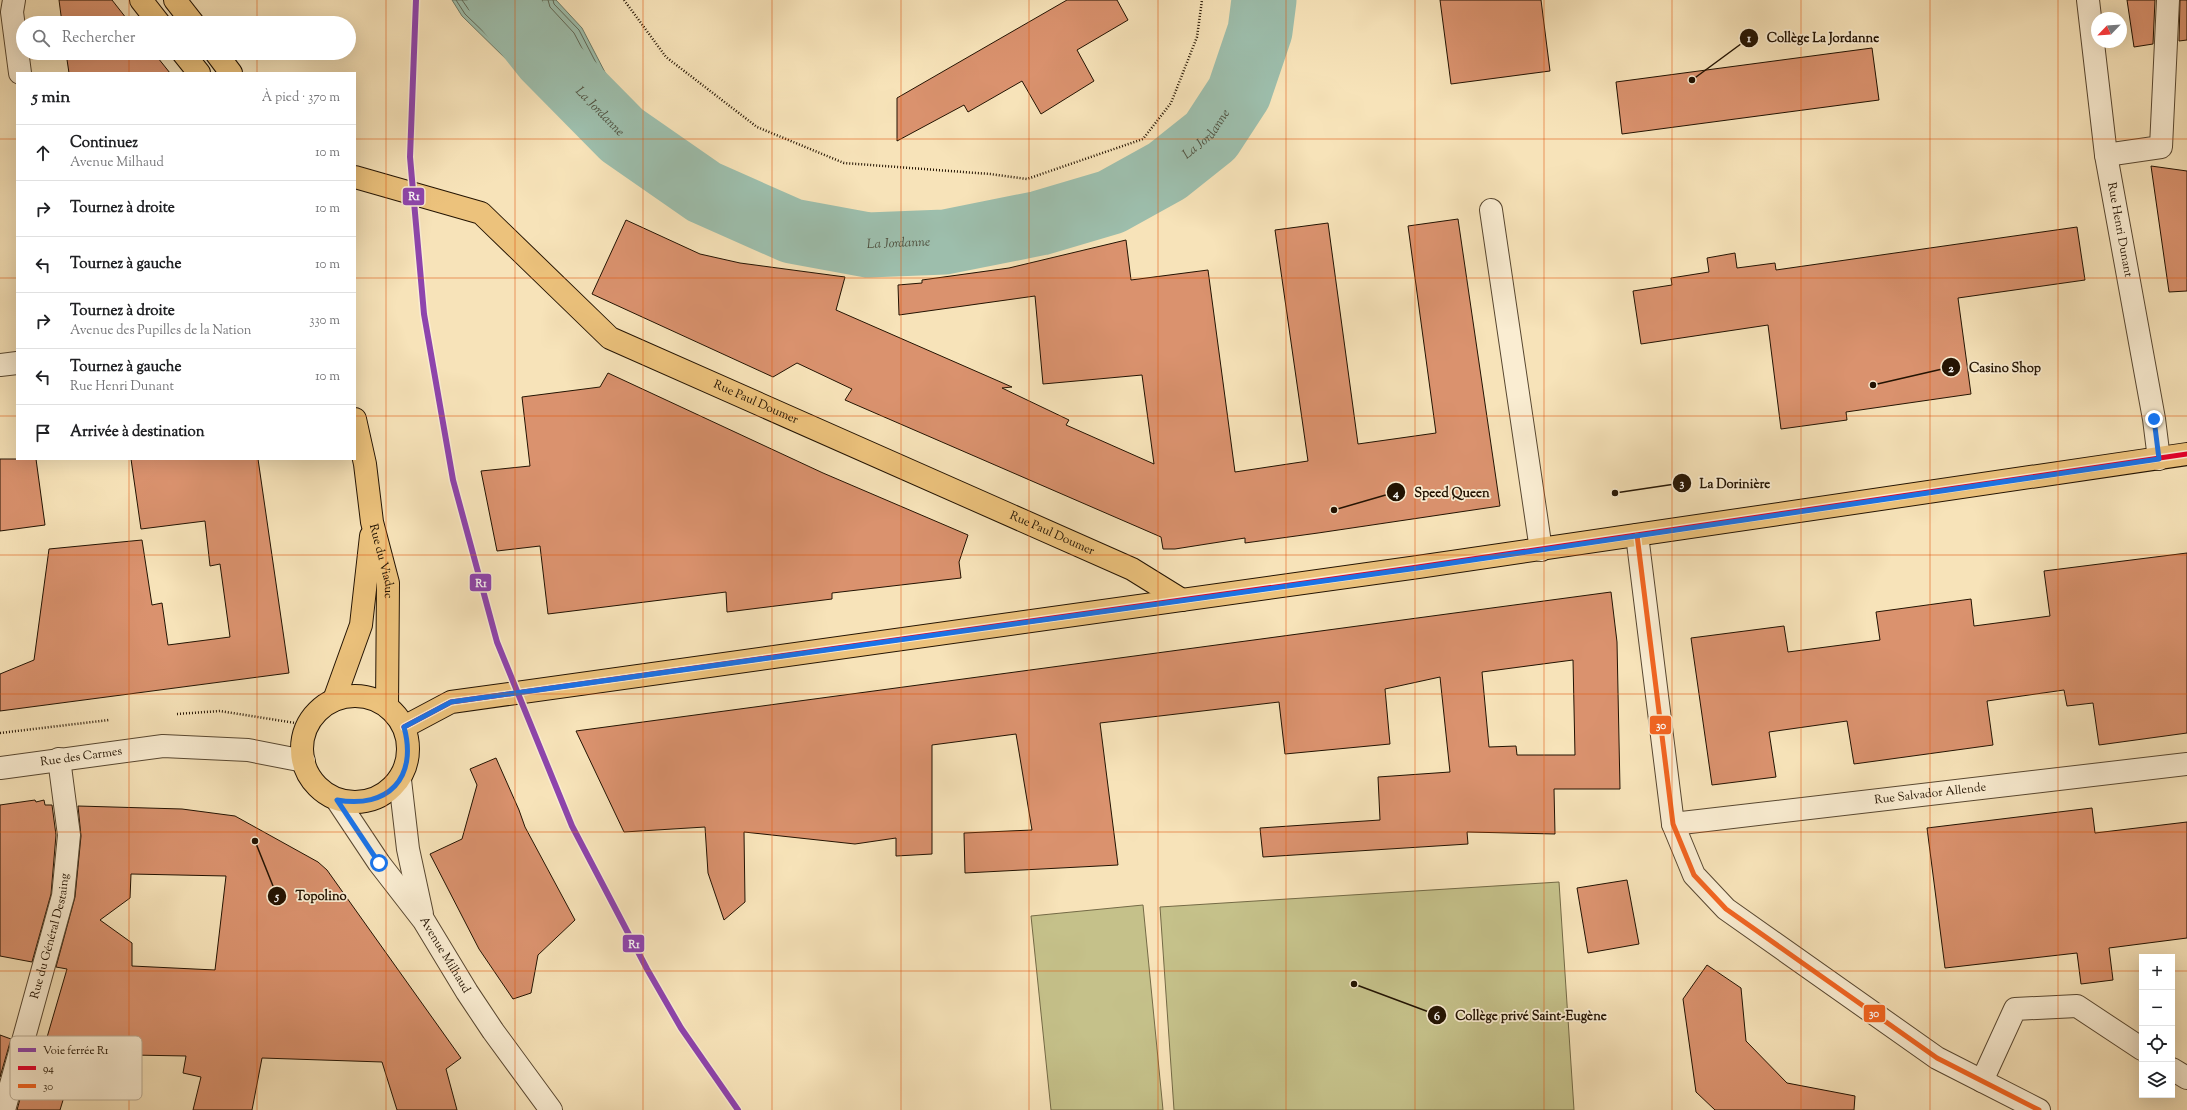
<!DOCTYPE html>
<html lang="fr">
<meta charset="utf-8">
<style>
:root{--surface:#fff;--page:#f6f6f6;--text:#202124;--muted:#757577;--line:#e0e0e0}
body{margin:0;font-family:"Sorts Mill Goudy",serif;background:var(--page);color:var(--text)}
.controls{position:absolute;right:12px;bottom:12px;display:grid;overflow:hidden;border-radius:0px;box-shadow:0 4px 16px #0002}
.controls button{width:36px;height:36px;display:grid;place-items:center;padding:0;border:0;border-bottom:1px solid var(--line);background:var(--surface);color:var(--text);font:20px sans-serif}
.compass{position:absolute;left:2091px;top:12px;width:36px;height:36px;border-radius:50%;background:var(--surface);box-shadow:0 4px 16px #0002;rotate:245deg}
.stop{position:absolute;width:12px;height:12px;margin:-9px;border:3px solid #1a73e8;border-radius:50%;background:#fff}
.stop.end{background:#1a73e8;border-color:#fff;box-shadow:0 1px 4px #0008}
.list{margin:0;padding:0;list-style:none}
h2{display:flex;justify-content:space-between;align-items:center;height:52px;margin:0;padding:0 16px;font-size:17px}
h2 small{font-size:13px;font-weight:400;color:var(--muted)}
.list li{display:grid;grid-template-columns:26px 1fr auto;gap:12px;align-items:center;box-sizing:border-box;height:56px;padding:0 16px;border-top:1px solid var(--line)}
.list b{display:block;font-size:15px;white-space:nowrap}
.list p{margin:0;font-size:13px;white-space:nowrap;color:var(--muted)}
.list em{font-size:13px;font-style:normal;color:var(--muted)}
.icon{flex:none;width:22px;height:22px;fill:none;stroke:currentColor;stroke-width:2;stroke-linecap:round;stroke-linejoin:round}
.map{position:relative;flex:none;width:2187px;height:1110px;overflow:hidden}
.search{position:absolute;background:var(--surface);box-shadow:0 4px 16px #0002;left:16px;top:16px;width:340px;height:44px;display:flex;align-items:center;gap:10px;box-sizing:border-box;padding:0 14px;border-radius:22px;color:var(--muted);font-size:15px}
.panel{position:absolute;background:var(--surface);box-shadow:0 4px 16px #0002;left:16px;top:72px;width:340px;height:388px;border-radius:0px}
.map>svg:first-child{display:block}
.green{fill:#c5c18a;stroke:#746a46}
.water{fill:#9dbeac;stroke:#6c7a68}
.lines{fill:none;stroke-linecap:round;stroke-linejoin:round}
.shore{stroke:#606857;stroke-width:1}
.river{stroke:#9dbeac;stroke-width:65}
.building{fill:#da926e;stroke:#231302;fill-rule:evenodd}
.minor-casing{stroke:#584730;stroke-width:24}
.major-casing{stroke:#231302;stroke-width:24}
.path{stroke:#231302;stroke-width:2.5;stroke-dasharray:1 2;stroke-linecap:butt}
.minor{stroke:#faedd2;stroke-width:22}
.major{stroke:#ecc27c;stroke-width:22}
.bus-1-casing{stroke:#faedd2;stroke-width:8}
.bus-2-casing{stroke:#faedd2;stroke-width:8}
.bus-1{stroke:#e4002b;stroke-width:5}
.bus-2{stroke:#f26522;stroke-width:5}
.rail-1-casing{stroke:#faedd2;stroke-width:9}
.rail-1{stroke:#8e44ad;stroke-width:6}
.route{stroke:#1a73e8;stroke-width:5}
.grid{fill:none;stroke:#de560c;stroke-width:1;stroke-opacity:0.55}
.labels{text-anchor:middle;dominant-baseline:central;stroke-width:3.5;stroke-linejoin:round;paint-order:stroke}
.street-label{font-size:12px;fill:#231302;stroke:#faedd2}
.water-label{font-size:13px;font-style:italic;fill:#4e4f3e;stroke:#faedd2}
.key{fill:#faedd2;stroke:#baac94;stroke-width:1}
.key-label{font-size:11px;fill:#231302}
.leader{fill:none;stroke:#231302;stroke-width:1.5}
.callout-dot{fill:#231302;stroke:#faedd2;stroke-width:1.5}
.mark-label{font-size:12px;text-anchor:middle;font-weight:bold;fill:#fff}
.callout-label{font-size:13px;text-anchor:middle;font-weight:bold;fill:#231302;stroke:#faedd2;stroke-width:3.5;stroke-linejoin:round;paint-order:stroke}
.line-badge{stroke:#faedd2;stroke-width:1.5}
.badge-label{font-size:11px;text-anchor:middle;font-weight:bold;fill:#fff}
</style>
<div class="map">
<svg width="2187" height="1110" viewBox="0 0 2187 1110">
<rect width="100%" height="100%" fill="#f7e3b9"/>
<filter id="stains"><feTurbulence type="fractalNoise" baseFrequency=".005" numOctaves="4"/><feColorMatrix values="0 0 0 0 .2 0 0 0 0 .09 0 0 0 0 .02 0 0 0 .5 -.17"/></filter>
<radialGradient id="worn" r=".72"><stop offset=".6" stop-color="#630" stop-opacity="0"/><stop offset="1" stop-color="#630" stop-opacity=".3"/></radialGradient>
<!-- green -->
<path class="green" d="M 1559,882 L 1574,1110 L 1174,1110 L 1160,907 Z
M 1143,905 L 1163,1110 L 1051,1110 L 1031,916 Z"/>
<!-- water -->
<path class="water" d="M 452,0 L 556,0 L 582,28 L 647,153 L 553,105 L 462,16 Z"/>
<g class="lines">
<!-- shore -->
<path class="shore" d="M 456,0 L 465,14 L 555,101 L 634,141 L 635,138 L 579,30 L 554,4 L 553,0
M 462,0 L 469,10 L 558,97 L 623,129 L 623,126 L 574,33 L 550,7 L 548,0
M 469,0 L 473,7 L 562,92 L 608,115 L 609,112 L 570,37 L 545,10 L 542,0"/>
<!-- river -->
<path class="river" id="s1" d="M 500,0 L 546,58 L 622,135 L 704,192 L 792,231 L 868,245 L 945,242 L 1040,223 L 1111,202 L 1167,171 L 1211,136 L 1239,93 L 1260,31 L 1264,0"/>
</g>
<!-- building -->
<path class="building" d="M 59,0 L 112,0 L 130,23 L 62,23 Z
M 1067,0 L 1117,0 L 1128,20 L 1077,50 L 1094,81 L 1041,114 L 1022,81 L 968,112 L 964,105 L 897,141 L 897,98 Z
M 1440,0 L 1541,0 L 1550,71 L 1451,84 Z
M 2127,0 L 2155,0 L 2153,44 L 2134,47 Z
M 2180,0 L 2187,0 L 2187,40 L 2179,41 Z
M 1872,48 L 1879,100 L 1622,134 L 1616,82 Z
M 66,53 L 154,53 L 170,73 L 69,73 Z
M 2151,166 L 2187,171 L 2187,291 L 2169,292 Z
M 1458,219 L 1500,506 L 1318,533 L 1245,543 L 1245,538 L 1175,549 L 1163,549 L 1161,537 L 845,400 L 852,389 L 797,363 L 773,377 L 592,294 L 626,220 L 700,254 L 740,263 L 845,277 L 836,310 L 1012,387 L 1002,388 L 1069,420 L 1066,425 L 1154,464 L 1142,375 L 1043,384 L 1035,296 L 899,315 L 898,285 L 922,283 L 922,280 L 1009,268 L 1126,240 L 1131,280 L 1208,270 L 1235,472 L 1308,461 L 1275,230 L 1328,223 L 1358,444 L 1436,433 L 1408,226 Z
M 2077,227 L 2085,280 L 1958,298 L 1971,394 L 1846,412 L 1847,420 L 1781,429 L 1768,325 L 1641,344 L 1633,291 L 1672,285 L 1671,278 L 1709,272 L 1707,258 L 1735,253 L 1737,268 L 1775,263 L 1776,270 Z
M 608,373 L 823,473 L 968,535 L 959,562 L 961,578 L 832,593 L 832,599 L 727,612 L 726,592 L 548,614 L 540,546 L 497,551 L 481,471 L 530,466 L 522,397 L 600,387 Z
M 0,459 L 36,459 L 45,525 L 0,531 Z
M 131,459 L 258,459 L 289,673 L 0,711 L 0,674 L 34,660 L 49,549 L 142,540 L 152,605 L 162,603 L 168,645 L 230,637 L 220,564 L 210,566 L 205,521 L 141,529 Z
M 2187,553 L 2187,733 L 2099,745 L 2093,703 L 2067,706 L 2064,690 L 1987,701 L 1993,745 L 1854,764 L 1847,721 L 1769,732 L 1776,777 L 1712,785 L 1691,638 L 1784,626 L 1788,652 L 1880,640 L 1876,612 L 1971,599 L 1974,626 L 2050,616 L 2044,571 Z
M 1611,592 L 1617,642 L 1620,789 L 1554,789 L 1555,834 L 1467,832 L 1468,844 L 1263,857 L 1260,828 L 1380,820 L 1378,777 L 1450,772 L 1440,677 L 1385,689 L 1390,744 L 1285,754 L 1279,702 L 1100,723 L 1118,865 L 965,873 L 964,833 L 1032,830 L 1016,734 L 932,745 L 932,854 L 896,856 L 896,838 L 855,844 L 744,832 L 745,902 L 724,920 L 708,873 L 705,827 L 624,832 L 576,731 ZM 1573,660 L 1575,755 L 1517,755 L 1516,746 L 1489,747 L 1482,672 Z
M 496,758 L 519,810 L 525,827 L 575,920 L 538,955 L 531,993 L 513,999 L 479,949 L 430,854 L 462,839 L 477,785 L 470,769 Z
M 35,800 L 36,802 L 44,800 L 45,805 L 52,805 L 56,835 L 51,894 L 32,962 L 0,956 L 0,805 Z
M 78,806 L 182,809 L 235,816 L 318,862 L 327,870 L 461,1058 L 446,1069 L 457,1110 L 397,1110 L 382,1062 L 262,1058 L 252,1110 L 193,1110 L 201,1077 L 183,1073 L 186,1056 L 77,1054 L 60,1110 L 17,1110 L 34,1047 L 43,1051 L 67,969 L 56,967 L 75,897 L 81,836 ZM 131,874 L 226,876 L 215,970 L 132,966 L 132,943 L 100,920 L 130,898 Z
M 2092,808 L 2095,833 L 2187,822 L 2187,938 L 2109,948 L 2113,980 L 2081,984 L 2077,953 L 1945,968 L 1927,828 Z
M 1627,880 L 1639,944 L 1588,953 L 1577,888 Z
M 1707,965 L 1741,988 L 1746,1041 L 1787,1083 L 1855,1096 L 1854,1110 L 1715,1110 L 1696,1092 L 1683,999 Z
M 0,1035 L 11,1039 L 0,1077 Z"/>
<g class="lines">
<defs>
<g id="minor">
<path d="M 14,0 L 12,12 L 20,73"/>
<path id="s2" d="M 2088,0 L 2106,155 L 2154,419 L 2159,459"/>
<path d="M 2106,155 L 2161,147 L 2168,0"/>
<path d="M 1491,210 L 1541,550"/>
<path d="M 0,365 L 17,363"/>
<path d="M 1637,535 L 1673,824 L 1694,875 L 1726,909 L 1937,1058 L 2039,1110"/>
<path id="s3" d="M 0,768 L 163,746 L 248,750 L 304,761"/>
<path d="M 400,780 L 408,849 L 422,914"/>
<path id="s4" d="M 337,800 L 379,863 L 424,921 L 467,992 L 493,1031 L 551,1110"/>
<path id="s5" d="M 1673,824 L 2187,764"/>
<path d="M 2172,1069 L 2187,1078"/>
<path d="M 1982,1081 L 2015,1009 L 2077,1006 L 2142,1049"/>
<path id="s6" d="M 4,1110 L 63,896 L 69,835 L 59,759"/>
</g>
<g id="major">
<path d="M 141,0 L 159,23"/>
<path d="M 175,0 L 193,23"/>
<path d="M 183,53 L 199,73"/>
<path d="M 216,53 L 231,73"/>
<path id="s7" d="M 355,177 L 481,213 L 610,338 L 1132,569 L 1182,600"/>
<path id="s8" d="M 355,419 L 365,464 L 372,522 L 388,583 L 387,706"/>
<circle cx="355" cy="749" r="53"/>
<path d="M 334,700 L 361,625 L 371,536"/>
<path d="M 404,727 L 451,702 L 1418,567 L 2187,454"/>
</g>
</defs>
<!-- minor casing -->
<use href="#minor" class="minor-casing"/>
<!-- major casing -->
<use href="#major" class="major-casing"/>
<!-- path -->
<path class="path" d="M 624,0 L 666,57 L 757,127 L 844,163 L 990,174 L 1027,179 L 1143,139 L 1171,103 L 1197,37 L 1202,0
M 177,714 L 220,711 L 308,725
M 0,733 L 109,720"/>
<!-- minor -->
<use href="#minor" class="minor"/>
<!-- major -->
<use href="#major" class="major"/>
<defs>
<path id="bus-1" d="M 404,727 L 451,702 L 1418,567 L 2187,454"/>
<path id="bus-2" d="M 1637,535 L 1673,824 L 1694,875 L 1726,909 L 1937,1058 L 2039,1110"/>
</defs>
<!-- bus-1 casing -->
<use href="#bus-1" class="bus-1-casing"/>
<!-- bus-2 casing -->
<use href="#bus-2" class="bus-2-casing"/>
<!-- bus-1 -->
<use href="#bus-1" class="bus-1"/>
<!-- bus-2 -->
<use href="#bus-2" class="bus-2"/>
<defs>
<path id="rail-1" d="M 416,0 L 410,157 L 424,314 L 453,480 L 497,642 L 572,826 L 647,969 L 681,1028 L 738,1110"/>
</defs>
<!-- rail-1 casing -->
<use href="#rail-1" class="rail-1-casing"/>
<!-- rail-1 -->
<use href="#rail-1" class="rail-1"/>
</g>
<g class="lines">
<!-- route -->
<path class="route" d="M 379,863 L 337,800 C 388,809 418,778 404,727 L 451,702 L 1418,568 L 2159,459 L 2154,419"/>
</g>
<!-- grid -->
<path class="grid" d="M 129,0 L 129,23M 257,0 L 257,23M 386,0 L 386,1110M 515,0 L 515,1110M 643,0 L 643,1110M 772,0 L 772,1110M 901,0 L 901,1110M 1029,0 L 1029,1110M 1158,0 L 1158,1110M 1286,0 L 1286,1110M 1415,0 L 1415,1110M 1544,0 L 1544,1110M 1672,0 L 1672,1110M 1801,0 L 1801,1110M 1930,0 L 1930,1110M 2058,0 L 2058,1110M 129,53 L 129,73M 257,53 L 257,73M 0,139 L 17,139M 355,139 L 2187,139M 0,278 L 17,278M 355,278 L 2187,278M 0,416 L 17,416M 355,416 L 2187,416M 129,459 L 129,1110M 257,459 L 257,1110M 0,555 L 2187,555M 0,694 L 2187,694M 0,832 L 2187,832M 0,971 L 2142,971M 2172,971 L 2187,971"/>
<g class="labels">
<!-- street labels -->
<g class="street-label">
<text stroke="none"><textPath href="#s2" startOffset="232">Rue Henri Dunant</textPath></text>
<text stroke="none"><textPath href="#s7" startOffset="470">Rue Paul Doumer</textPath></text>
<text stroke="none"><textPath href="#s7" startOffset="794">Rue Paul Doumer</textPath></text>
<text stroke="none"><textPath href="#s8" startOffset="145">Rue du Viaduc</textPath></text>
<text stroke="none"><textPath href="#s3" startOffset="82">Rue des Carmes</textPath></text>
<text stroke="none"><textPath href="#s5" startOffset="259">Rue Salvador Allende</textPath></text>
<text stroke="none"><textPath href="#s6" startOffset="180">Rue du Général Destaing</textPath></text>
<text stroke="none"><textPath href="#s4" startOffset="189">Avenue Milhaud</textPath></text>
</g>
<!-- water labels -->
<g class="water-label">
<text stroke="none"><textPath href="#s1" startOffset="150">La Jordanne</textPath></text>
<text stroke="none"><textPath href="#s1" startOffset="822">La Jordanne</textPath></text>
<text stroke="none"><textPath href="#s1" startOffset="486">La Jordanne</textPath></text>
</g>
</g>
<!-- legend -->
<rect x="10" y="1036" width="132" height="64" rx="6" class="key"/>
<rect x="18" y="1048" width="18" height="4" fill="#8e44ad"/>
<rect x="18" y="1066" width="18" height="4" fill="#e4002b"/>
<rect x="18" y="1084" width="18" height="4" fill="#f26522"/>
<g class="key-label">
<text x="43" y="1054">Voie ferrée R1</text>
<text x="43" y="1072">94</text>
<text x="43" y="1090">30</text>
</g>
<!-- callouts -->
<path class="leader" d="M1692 80L1749 38M1873 385L1951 367M1615 493L1682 483M1334 510L1396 492M255 841L277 896M1354 984L1437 1015"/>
<g class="callout-dot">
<circle cx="1692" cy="80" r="4"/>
<circle cx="1873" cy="385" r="4"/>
<circle cx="1615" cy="493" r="4"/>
<circle cx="1334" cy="510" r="4"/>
<circle cx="255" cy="841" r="4"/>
<circle cx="1354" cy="984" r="4"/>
<circle cx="1749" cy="38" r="10"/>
<circle cx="1951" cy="367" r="10"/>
<circle cx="1682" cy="483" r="10"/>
<circle cx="1396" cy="492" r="10"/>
<circle cx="277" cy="896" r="10"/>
<circle cx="1437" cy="1015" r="10"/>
</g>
<g class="mark-label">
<text x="1749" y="42">1</text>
<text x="1951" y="372">2</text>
<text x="1682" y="487">3</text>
<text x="1396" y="497">4</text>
<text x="277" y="900">5</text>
<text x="1437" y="1020">6</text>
</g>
<g class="callout-label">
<text x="1823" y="42">Collège La Jordanne</text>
<text x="2005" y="372">Casino Shop</text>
<text x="1735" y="488">La Dorinière</text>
<text x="1452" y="497">Speed Queen</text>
<text x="321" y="900">Topolino</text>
<text x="1531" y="1020">Collège privé Saint-Eugène</text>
</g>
<g class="line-badge">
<rect x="402" y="187" width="23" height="19" rx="4" fill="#8e44ad"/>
<rect x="469" y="573" width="23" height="19" rx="4" fill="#8e44ad"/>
<rect x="1649" y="715" width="23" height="20" rx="4" fill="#f26522"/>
<rect x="622" y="934" width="23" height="19" rx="4" fill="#8e44ad"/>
<rect x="1863" y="1004" width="23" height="19" rx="4" fill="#f26522"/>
</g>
<g class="badge-label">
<text x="414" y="200">R1</text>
<text x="481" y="587">R1</text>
<text x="1661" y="729">30</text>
<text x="634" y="948">R1</text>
<text x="1874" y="1017">30</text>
</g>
<rect width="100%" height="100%" filter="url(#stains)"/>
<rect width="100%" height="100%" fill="url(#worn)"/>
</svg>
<div class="controls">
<button>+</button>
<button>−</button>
<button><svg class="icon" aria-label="locate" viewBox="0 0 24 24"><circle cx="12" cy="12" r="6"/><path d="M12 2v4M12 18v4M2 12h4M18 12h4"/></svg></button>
<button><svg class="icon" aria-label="layers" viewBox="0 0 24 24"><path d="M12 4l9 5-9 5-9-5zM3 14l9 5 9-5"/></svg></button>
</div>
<svg class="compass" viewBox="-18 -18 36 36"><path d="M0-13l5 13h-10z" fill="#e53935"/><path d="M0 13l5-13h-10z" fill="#757577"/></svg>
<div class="stop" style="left:379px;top:863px"></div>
<div class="stop end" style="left:2154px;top:419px"></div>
<div class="search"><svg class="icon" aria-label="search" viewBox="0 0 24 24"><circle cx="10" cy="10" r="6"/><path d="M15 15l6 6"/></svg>Rechercher</div>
<section class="panel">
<h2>5 min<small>À pied · 370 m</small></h2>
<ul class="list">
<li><svg class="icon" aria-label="ahead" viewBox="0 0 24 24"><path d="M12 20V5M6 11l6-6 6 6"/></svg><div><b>Continuez</b><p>Avenue Milhaud</p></div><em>10 m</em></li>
<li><svg class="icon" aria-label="right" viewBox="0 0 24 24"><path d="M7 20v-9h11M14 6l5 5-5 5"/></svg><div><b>Tournez à droite</b></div><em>10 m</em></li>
<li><svg class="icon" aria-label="left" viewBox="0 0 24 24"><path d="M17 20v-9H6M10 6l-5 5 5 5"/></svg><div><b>Tournez à gauche</b></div><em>10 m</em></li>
<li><svg class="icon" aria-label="right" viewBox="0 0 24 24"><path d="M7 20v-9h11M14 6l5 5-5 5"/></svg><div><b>Tournez à droite</b><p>Avenue des Pupilles de la Nation</p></div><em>330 m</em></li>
<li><svg class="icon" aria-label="left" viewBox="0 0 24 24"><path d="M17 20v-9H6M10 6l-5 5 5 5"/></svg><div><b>Tournez à gauche</b><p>Rue Henri Dunant</p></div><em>10 m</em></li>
<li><svg class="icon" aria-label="arrive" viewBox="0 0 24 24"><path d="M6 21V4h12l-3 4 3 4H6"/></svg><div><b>Arrivée à destination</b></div></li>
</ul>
</section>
</div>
